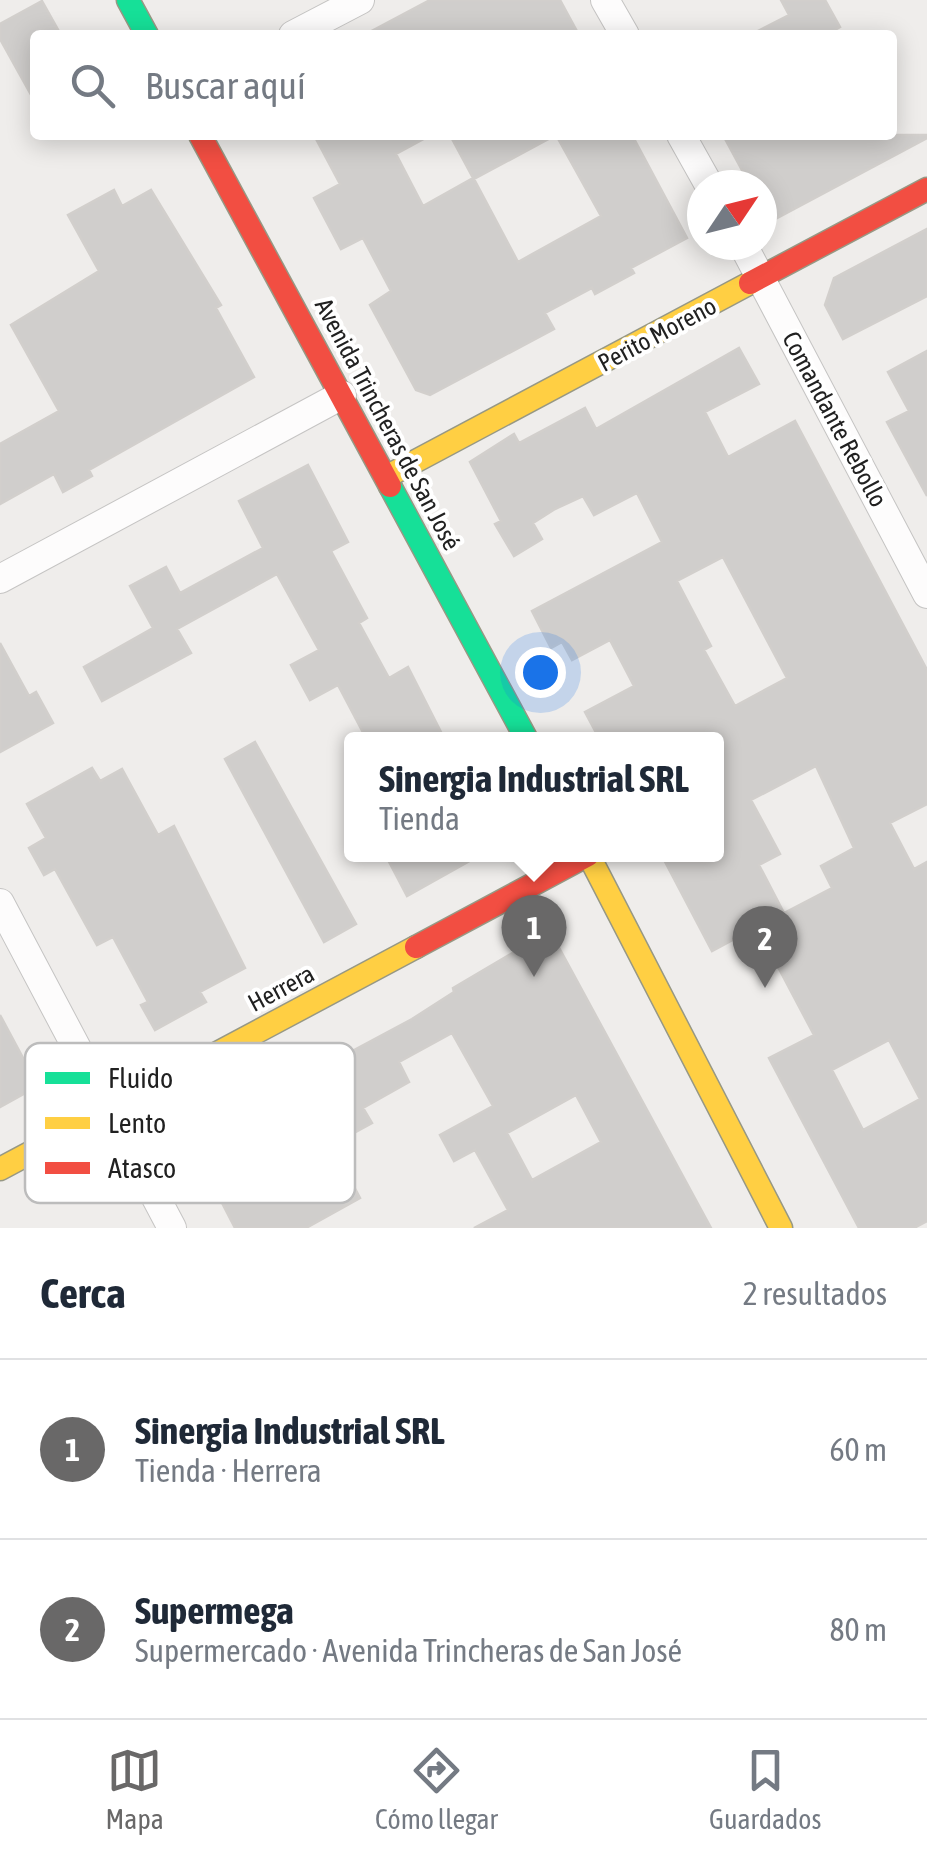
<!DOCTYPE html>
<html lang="es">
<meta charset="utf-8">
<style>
:root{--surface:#fff;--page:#f6f6f7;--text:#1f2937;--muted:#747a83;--line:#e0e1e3;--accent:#696868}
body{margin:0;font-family:"Asap Condensed",sans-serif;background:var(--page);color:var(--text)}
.compass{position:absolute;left:687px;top:170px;width:90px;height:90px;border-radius:50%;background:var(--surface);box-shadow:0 5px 25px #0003;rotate:55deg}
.you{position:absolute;left:540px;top:672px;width:35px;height:35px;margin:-25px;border:8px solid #fff;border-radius:50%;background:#1a73e8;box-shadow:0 0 0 15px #1a73e833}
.badge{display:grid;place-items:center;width:65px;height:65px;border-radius:50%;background:var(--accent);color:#fff;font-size:32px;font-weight:700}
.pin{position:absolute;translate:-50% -82px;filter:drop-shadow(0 2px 5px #0008)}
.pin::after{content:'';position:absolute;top:52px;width:35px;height:30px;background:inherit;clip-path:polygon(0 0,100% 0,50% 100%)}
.popup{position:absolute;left:344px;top:732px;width:380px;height:130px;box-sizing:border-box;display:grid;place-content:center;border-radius:10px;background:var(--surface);filter:drop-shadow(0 2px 8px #0005);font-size:32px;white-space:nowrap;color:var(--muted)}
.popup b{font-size:38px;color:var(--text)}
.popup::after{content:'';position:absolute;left:50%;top:100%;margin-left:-20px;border:20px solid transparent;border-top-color:var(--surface)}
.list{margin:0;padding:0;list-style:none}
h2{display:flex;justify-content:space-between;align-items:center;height:130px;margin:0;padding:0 40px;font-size:42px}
h2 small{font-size:32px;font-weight:400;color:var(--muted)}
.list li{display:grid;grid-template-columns:65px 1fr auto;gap:30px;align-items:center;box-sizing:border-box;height:180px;padding:0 40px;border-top:2px solid var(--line)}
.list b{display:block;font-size:38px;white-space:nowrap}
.list p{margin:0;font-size:32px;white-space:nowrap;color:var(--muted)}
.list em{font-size:32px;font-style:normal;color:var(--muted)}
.icon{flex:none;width:55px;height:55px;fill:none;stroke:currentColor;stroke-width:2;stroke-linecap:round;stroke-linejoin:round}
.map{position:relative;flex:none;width:927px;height:1228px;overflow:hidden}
.search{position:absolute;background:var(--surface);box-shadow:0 5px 25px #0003;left:30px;right:30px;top:30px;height:110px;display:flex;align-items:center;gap:25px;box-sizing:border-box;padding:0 35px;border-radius:10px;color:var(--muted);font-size:38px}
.sheet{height:490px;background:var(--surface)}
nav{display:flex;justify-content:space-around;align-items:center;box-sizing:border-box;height:140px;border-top:2px solid var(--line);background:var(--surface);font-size:28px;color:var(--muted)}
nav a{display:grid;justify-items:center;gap:5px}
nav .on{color:var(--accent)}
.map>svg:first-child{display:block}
.building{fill:#d0cecc;stroke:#d2cfcc;stroke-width:2.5;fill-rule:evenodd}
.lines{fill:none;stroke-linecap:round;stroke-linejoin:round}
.street-casing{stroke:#c5c4c3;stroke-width:30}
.fast-casing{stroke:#979884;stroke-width:25}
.slow-casing{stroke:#979884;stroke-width:25}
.jam-casing{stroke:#979884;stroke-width:25}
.street{stroke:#fdfcfc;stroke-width:28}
.fast{stroke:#16e098;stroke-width:22}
.slow{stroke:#ffcf43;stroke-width:22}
.jam{stroke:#f24e42;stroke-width:22}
.labels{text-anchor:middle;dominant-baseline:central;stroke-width:8;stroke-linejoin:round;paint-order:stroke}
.street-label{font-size:25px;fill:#212121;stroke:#fff}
.key{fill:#fff;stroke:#bcbcbc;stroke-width:2.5}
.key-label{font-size:28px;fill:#212121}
</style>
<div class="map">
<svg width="927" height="1228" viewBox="0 0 927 1228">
<rect width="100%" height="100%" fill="#efedeb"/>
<!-- building -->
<path class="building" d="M 430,0 L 560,0 L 579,35 L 364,35 Z
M 781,0 L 825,0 L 840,27 L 826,35 L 750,35 L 789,15 Z
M 42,1 L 61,35 L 35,35 L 35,102 L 0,39 L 0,24 Z
M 314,135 L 431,135 L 396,154 L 423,206 L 473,178 L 450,135 L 632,135 L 687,238 L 631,268 L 634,273 L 595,294 L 592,288 L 545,313 L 554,329 L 430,395 L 416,390 L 370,305 L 391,291 L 363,238 L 341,249 L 314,198 L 340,184 ZM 556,135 L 601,216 L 518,262 L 474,179 Z
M 723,135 L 927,135 L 927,138 L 762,226 L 762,185 L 750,185 Z
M 114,190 L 122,206 L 151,190 L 221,305 L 216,308 L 254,377 L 89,470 L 92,476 L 63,492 L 54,474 L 0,504 L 0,444 L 59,411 L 11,325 L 99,271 L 68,215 Z
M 927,229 L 927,296 L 843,339 L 825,305 L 834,278 Z
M 739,348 L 759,384 L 705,412 L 728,457 L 795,421 L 927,670 L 927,804 L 890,823 L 914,869 L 927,862 L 927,1221 L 914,1228 L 859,1228 L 769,1058 L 814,1035 L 757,927 L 712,951 L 661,854 L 716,854 L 716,740 L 600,740 L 585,712 L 634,686 L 610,640 L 572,660 L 562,642 L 551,648 L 532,611 L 662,542 L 637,493 L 594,515 L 583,496 L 555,509 L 533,523 L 542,539 L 514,556 L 495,524 L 501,521 L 470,462 L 514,434 L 519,443 L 585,408 L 596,429 ZM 723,557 L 787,678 L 735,706 L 704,650 L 711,646 L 677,581 ZM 816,766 L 854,848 L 821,866 L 832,888 L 784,913 L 759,865 L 780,854 L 751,800 ZM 889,1040 L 920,1099 L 863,1130 L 832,1070 Z
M 927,351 L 927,496 L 887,422 L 909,411 L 888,372 Z
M 308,465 L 348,542 L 331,551 L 367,618 L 359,623 L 389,678 L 408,667 L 445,740 L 367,740 L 338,685 L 310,700 L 291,665 L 319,650 L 277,574 L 177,629 L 191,653 L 102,701 L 84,667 L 153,628 L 130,586 L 166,567 L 180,593 L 263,548 L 239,501 Z
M 0,643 L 29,696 L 36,692 L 53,723 L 0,752 Z
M 255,742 L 356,924 L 324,942 L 225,759 Z
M 92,768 L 100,781 L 122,769 L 158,835 L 174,826 L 245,968 L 200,992 L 206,1002 L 155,1030 L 141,1005 L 148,1002 L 113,937 L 97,945 L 55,869 L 44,875 L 29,848 L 46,838 L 27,804 Z
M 385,854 L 482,854 L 407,896 Z
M 550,931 L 711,1228 L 474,1228 L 508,1210 L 475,1150 L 454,1161 L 440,1135 L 493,1106 L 452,1033 L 399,1062 L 409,1082 L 363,1108 L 372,1123 L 332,1145 L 360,1198 L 306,1228 L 235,1228 L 203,1166 L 233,1150 L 210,1106 L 236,1093 L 244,1109 L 412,1019 L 454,992 L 453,988 ZM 576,1095 L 601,1142 L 532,1180 L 507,1133 Z
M 0,1015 L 38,1086 L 0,1107 Z"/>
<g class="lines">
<defs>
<path id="street" d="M 605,0 L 625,35
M 293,35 L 360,0
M 681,135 L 709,185
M 743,245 L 927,594
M 0,579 L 342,395
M 0,903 L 172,1228"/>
<path id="fast" d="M 128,0 L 147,35
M 390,486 L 527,740"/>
<path id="slow" d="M 386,477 L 750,283
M 588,854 L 781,1228
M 0,1169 L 416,947"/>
<path id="jam" d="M 200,135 L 390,486
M 750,283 L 927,189
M 416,947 L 588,855"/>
</defs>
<!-- street casing -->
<use href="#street" class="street-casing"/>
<!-- fast casing -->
<use href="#fast" class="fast-casing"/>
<!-- slow casing -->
<use href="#slow" class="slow-casing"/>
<!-- jam casing -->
<use href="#jam" class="jam-casing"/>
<!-- street -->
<use href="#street" class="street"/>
<!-- fast -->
<use href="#fast" class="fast"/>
<!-- slow -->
<use href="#slow" class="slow"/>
<!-- jam -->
<use href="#jam" class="jam"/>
</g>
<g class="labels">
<!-- street labels -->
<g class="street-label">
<text transform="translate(657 334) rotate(-28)">Perito Moreno</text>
<text transform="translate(835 419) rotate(62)">Comandante Rebollo</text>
<text transform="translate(388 424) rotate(62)">Avenida Trincheras de San José</text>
<text transform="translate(281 988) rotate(-28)">Herrera</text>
</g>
</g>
<!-- legend -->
<rect x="25" y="1043" width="330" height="160" rx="15" class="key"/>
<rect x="45" y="1072" width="45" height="12" fill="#16e098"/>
<rect x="45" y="1117" width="45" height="12" fill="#ffcf43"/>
<rect x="45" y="1162" width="45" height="12" fill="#f24e42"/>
<g class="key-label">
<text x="108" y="1088">Fluido</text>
<text x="108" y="1133">Lento</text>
<text x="108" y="1178">Atasco</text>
</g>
</svg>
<svg class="compass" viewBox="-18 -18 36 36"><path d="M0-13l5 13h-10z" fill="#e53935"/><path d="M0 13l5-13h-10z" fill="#747a83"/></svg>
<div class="you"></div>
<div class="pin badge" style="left:534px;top:977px">1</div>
<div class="popup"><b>Sinergia Industrial SRL</b>Tienda</div>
<div class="pin badge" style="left:765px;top:988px">2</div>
<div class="search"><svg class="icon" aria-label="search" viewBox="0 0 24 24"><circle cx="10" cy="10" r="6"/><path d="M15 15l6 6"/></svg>Buscar aquí</div>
</div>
<section class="sheet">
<h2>Cerca<small>2 resultados</small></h2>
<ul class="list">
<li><span class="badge">1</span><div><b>Sinergia Industrial SRL</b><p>Tienda · Herrera</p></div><em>60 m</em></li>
<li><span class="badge">2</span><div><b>Supermega</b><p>Supermercado · Avenida Trincheras de San José</p></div><em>80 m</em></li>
</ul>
</section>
<nav>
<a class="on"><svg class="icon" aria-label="map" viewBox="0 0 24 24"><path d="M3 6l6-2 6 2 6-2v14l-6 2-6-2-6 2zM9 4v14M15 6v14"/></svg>Mapa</a>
<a><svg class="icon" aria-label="directions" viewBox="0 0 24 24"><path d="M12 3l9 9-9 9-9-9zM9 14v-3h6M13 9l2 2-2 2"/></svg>Cómo llegar</a>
<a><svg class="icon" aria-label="saved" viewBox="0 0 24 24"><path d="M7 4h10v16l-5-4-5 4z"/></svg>Guardados</a>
</nav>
